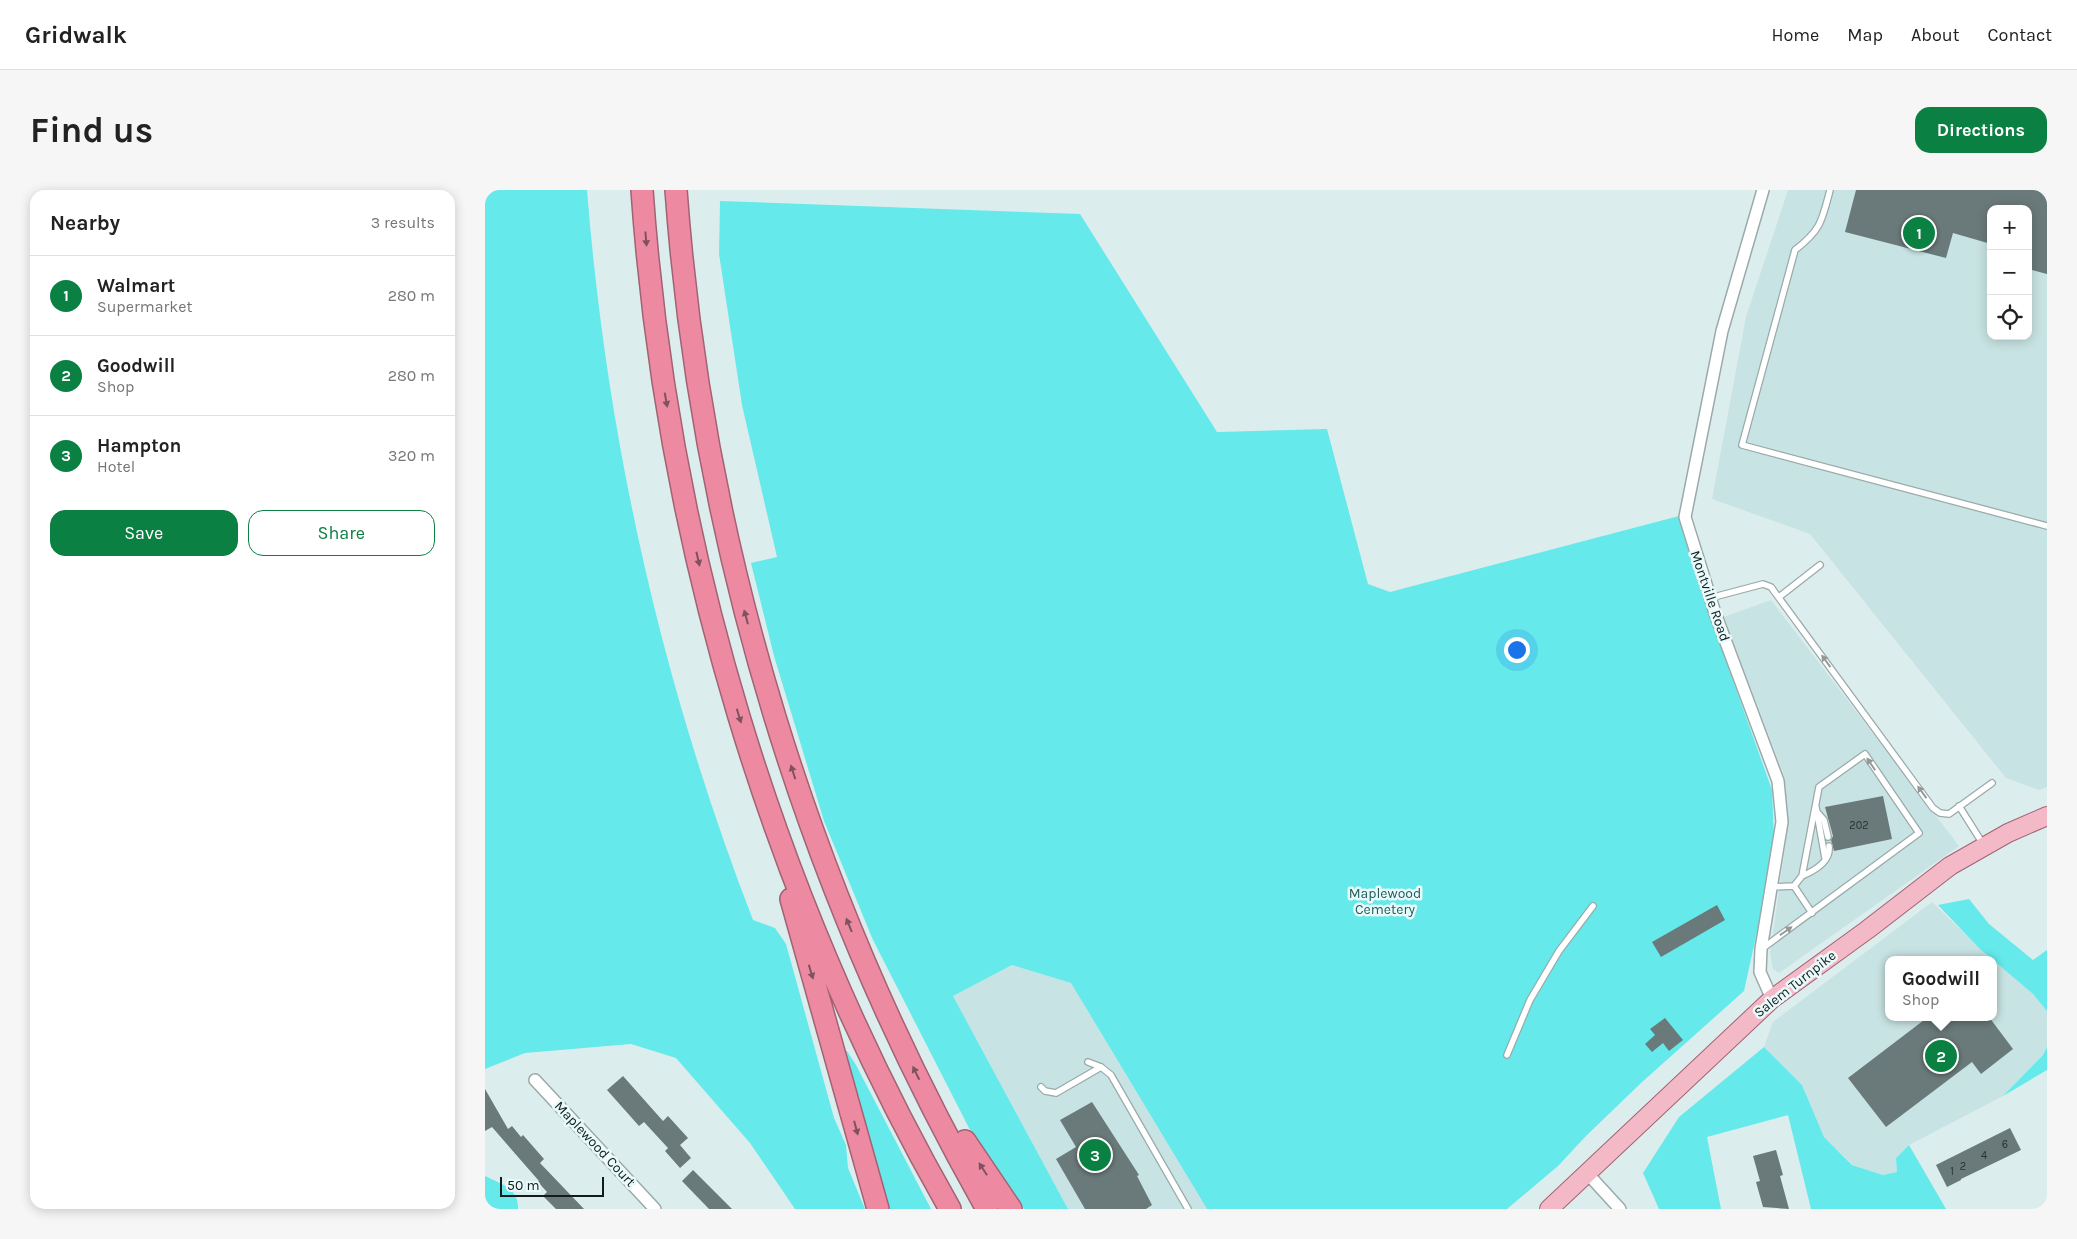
<!DOCTYPE html>
<meta charset="utf-8">
<style>
:root{--surface:#fff;--page:#f6f6f6;--text:#222;--muted:#767676;--line:#e0e0e0;--accent:#0b8043}
body{margin:0;font-family:Karla,sans-serif;background:var(--page);color:var(--text)}
.controls{position:absolute;right:15px;top:15px;display:grid;overflow:hidden;border-radius:10px;box-shadow:0 2px 12px #0003}
.controls button{width:45px;height:45px;display:grid;place-items:center;padding:0;border:0;border-bottom:1px solid var(--line);background:var(--surface);color:var(--text);font:25px sans-serif}
.scale{position:absolute;left:15px;bottom:12px;width:104px;box-sizing:border-box;padding-left:5px;border:2px solid #141b1b;border-top:0;font-size:14px;line-height:18px;white-space:nowrap;color:#141b1b;-webkit-text-stroke:4px #e9fafa;paint-order:stroke}
.you{position:absolute;left:1031px;top:459px;width:18px;height:18px;margin:-12px;border:4px solid #fff;border-radius:50%;background:#1a73e8;box-shadow:0 0 0 8px #1a73e833}
.badge{display:grid;place-items:center;width:32px;height:32px;border-radius:50%;background:var(--accent);color:#fff;font-size:16px;font-weight:700}
.pin{position:absolute;translate:-50% -50%;border:2px solid #fff;box-shadow:0 1px 5px #0006}
.popup{position:absolute;left:1400px;top:766px;width:112px;height:65px;box-sizing:border-box;display:grid;place-content:center;border-radius:10px;background:var(--surface);filter:drop-shadow(0 1px 4px #0005);font-size:16px;white-space:nowrap;color:var(--muted)}
.popup b{font-size:19px;color:var(--text)}
.popup::after{content:'';position:absolute;left:50%;top:100%;margin-left:-10px;border:10px solid transparent;border-top-color:var(--surface)}
.list{margin:0;padding:0;list-style:none}
h2{display:flex;justify-content:space-between;align-items:center;height:65px;margin:0;padding:0 20px;font-size:21px}
h2 small{font-size:16px;font-weight:400;color:var(--muted)}
.list li{display:grid;grid-template-columns:32px 1fr auto;gap:15px;align-items:center;box-sizing:border-box;height:80px;padding:0 20px;border-top:1px solid var(--line)}
.list b{display:block;font-size:19px;white-space:nowrap}
.list p{margin:0;font-size:16px;white-space:nowrap;color:var(--muted)}
.list em{font-size:16px;font-style:normal;color:var(--muted)}
.actions{display:flex;gap:10px;padding:15px 20px}
.actions a{flex:1;padding:11px 0;border:1px solid var(--accent);border-radius:15px;text-align:center;font-size:18px;color:var(--accent)}
.actions .main{background:var(--accent);color:#fff}
.icon{flex:none;width:28px;height:28px;fill:none;stroke:currentColor;stroke-width:2;stroke-linecap:round;stroke-linejoin:round}
.map{position:relative;flex:none;width:1562px;height:1019px;overflow:hidden;border-radius:15px}
header{display:flex;align-items:center;gap:30px;box-sizing:border-box;height:70px;padding:0 25px;background:var(--surface);border-bottom:1px solid var(--line)}
header strong{font-size:24px}
nav{display:flex;gap:28px;margin-inline-start:auto;font-size:18px}
.intro{display:flex;align-items:center;justify-content:space-between;box-sizing:border-box;height:120px;padding:0 30px}
h1{margin:0;font-size:35px}
.button{padding:12px 22px;border-radius:15px;background:var(--accent);color:#fff;font-size:18px;font-weight:700}
main{display:flex;gap:30px;padding:0 30px}
aside{flex:1;background:var(--surface);border-radius:15px;box-shadow:0 2px 12px #0003}
.map>svg:first-child{display:block}
.built{fill:#c8e3e3;fill-rule:evenodd}
.green{fill:#66e9eb}
.building{fill:#6a7979}
.lines{fill:none;stroke-linecap:round;stroke-linejoin:round}
.lane-casing{stroke:#9aaaaa;stroke-width:8}
.street-casing{stroke:#9aaaaa;stroke-width:14}
.primary-casing{stroke:#a16373;stroke-width:20}
.highway-casing{stroke:#a16373;stroke-width:24}
.lane{stroke:#fff;stroke-width:5.5}
.street{stroke:#fff;stroke-width:11}
.primary{stroke:#f4b9c7;stroke-width:18}
.highway{stroke:#ed8aa2;stroke-width:21}
.oneway{fill:#80525e}
.oneway2{fill:#959898}
.labels{text-anchor:middle;dominant-baseline:central;stroke-width:5;stroke-linejoin:round;paint-order:stroke}
.number-label{font-size:11px;fill:#2a3232}
.street-label{font-size:14px;fill:#141b1b;stroke:#e9fafa}
.park-label{font-size:14px;fill:#225c5d;stroke:#e9fafa}
</style>
<header>
<strong>Gridwalk</strong>
<nav><a>Home</a><a>Map</a><a>About</a><a>Contact</a></nav>
</header>
<div class="intro"><h1>Find us</h1><a class="button">Directions</a></div>
<main>
<aside>
<h2>Nearby<small>3 results</small></h2>
<ul class="list">
<li><span class="badge">1</span><div><b>Walmart</b><p>Supermarket</p></div><em>280 m</em></li>
<li><span class="badge">2</span><div><b>Goodwill</b><p>Shop</p></div><em>280 m</em></li>
<li><span class="badge">3</span><div><b>Hampton</b><p>Hotel</p></div><em>320 m</em></li>
</ul>
<div class="actions"><a class="main">Save</a><a>Share</a></div>
</aside>
<div class="map">
<svg width="1562" height="1019" viewBox="0 0 1562 1019">
<rect width="100%" height="100%" fill="#dceded"/>
<!-- built -->
<path class="built" d="M 1303,0 L 1562,0 L 1562,597 L 1554,600 L 1521,588 L 1325,344 L 1227,309 L 1261,127 ZM 1506,19 L 1543,19 L 1543,146 L 1506,146 Z
M 1286,410 L 1474,656 L 1294,783 L 1288,779 L 1285,764 L 1304,630 L 1299,585 L 1239,427 Z
M 1447,712 L 1507,770 L 1404,770 L 1404,827 L 1508,827 L 1509,771 L 1548,804 L 1562,821 L 1562,857 L 1558,865 L 1518,906 L 1424,955 L 1411,968 L 1412,982 L 1398,985 L 1368,975 L 1339,947 L 1317,895 L 1279,857 L 1288,832 Z
M 527,775 L 586,793 L 722,1019 L 583,1019 L 468,806 Z"/>
<!-- green -->
<path class="green" d="M 0,0 L 102,0 C 122,251 177,495 268,730 L 290,738 L 301,754 L 349,928 L 361,955 L 363,978 L 380,1019 L 310,1019 L 265,953 L 191,868 L 146,854 L 40,863 L 0,879 Z
M 235,11 L 595,24 L 732,242 L 842,239 L 883,394 L 905,402 L 1194,326 L 1209,381 L 1287,600 L 1289,647 L 1277,719 L 1259,801 L 1156,893 L 1101,946 L 1073,976 L 1022,1019 L 722,1019 L 586,793 L 527,775 L 468,806 L 583,1019 L 539,1019 L 526,1002 L 484,938 L 388,750 L 339,631 L 289,466 L 266,373 L 292,367 L 257,215 L 234,64 Z
M 1484,709 L 1504,734 L 1548,770 L 1562,760 L 1562,821 L 1548,804 L 1495,759 L 1453,715 Z
M 1279,857 L 1317,895 L 1339,947 L 1367,975 L 1398,985 L 1412,982 L 1411,968 L 1424,955 L 1461,1019 L 1326,1019 L 1303,925 L 1222,947 L 1236,1019 L 1174,1019 L 1158,983 L 1194,927 Z
M 1562,857 L 1562,880 L 1518,906 L 1558,865 Z
M 359,861 L 362,861 L 371,875 L 446,1019 L 401,1019 Z
M 0,986 C 16,994 34,998 33,1019 L 0,1019 Z"/>
<!-- building -->
<path class="building" d="M 1371,0 L 1562,0 L 1562,84 L 1543,79 L 1543,19 L 1506,19 L 1506,54 L 1468,43 L 1461,68 L 1360,42 Z
M 1398,606 L 1407,649 L 1349,661 L 1346,650 L 1348,646 L 1340,617 Z
M 1232,715 L 1240,730 L 1176,767 L 1167,752 Z
M 1443,827 L 1504,827 L 1528,859 L 1496,884 L 1487,872 L 1401,937 L 1363,888 Z
M 1180,828 L 1198,850 L 1184,861 L 1178,853 L 1167,862 L 1160,854 L 1170,845 L 1165,839 Z
M 138,886 L 178,931 L 183,926 L 203,948 L 195,955 L 206,968 L 195,978 L 180,961 L 183,958 L 159,932 L 154,936 L 122,900 Z
M 0,899 L 23,939 L 27,936 L 36,947 L 38,945 L 59,969 L 55,973 L 99,1019 L 71,1019 L 58,1006 L 62,1002 L 53,992 L 54,991 L 7,937 L 0,941 Z
M 607,912 L 654,985 L 652,986 L 667,1015 L 661,1019 L 600,1019 L 571,969 L 591,957 L 575,930 Z
M 1525,938 L 1536,960 L 1476,989 L 1476,990 L 1462,997 L 1451,975 Z
M 1291,960 L 1298,985 L 1295,986 L 1304,1019 L 1278,1017 L 1271,992 L 1275,991 L 1268,966 Z
M 208,980 L 247,1019 L 224,1019 L 197,991 Z"/>
<g class="lines">
<defs>
<path id="lane" d="M 1345,0 C 1337,31 1336,40 1310,60 L 1257,255 L 1562,336
M 1294,407 L 1335,375
M 1225,408 L 1278,394 L 1286,397 L 1448,618 L 1455,623 L 1464,624 L 1507,593
M 1474,616 L 1498,654
M 1331,617 L 1340,668
M 1332,622 L 1339,630 L 1343,647
M 1317,686 C 1329,681 1346,672 1344,656
M 1309,696 L 1327,723
M 1278,758 L 1434,643 L 1380,564 L 1334,597 L 1317,686 L 1309,696 L 1286,697
M 1022,865 L 1045,810 L 1074,761 L 1108,716
M 603,872 L 616,877 L 626,885 L 703,1019
M 556,897 L 560,901 L 571,903 L 616,877"/>
<path id="street" d="M 1278,0 L 1237,141 L 1200,327 L 1230,423 L 1293,591 L 1297,632 L 1276,759 L 1275,782 L 1287,809
M 50,890 L 170,1019
M 1102,983 L 1135,1019"/>
<path id="primary" d="M 1064,1019 L 1287,809 L 1382,740 L 1465,676 L 1523,643 L 1562,626"/>
<path id="highway" d="M 157,0 C 182,357 288,708 465,1019
M 191,0 C 217,358 325,707 502,1019
M 306,709 L 393,1019
M 480,951 L 526,1019"/>
</defs>
<!-- lane casing -->
<use href="#lane" class="lane-casing"/>
<!-- street casing -->
<use href="#street" class="street-casing"/>
<!-- primary casing -->
<use href="#primary" class="primary-casing"/>
<!-- highway casing -->
<use href="#highway" class="highway-casing"/>
<!-- lane -->
<use href="#lane" class="lane"/>
<!-- street -->
<use href="#street" class="street"/>
<!-- primary -->
<use href="#primary" class="primary"/>
<!-- highway -->
<use href="#highway" class="highway"/>
</g>
<!-- one-way arrows -->
<defs><path id="oneway-solid" d="M-6-.8H1V-3.2L6.5 0L1 3.2V.8H-6Z" transform="scale(1.25)"/></defs>
<g class="oneway">
<use href="#oneway-solid" transform="translate(161 49) rotate(85)"/>
<use href="#oneway-solid" transform="translate(181 210) rotate(80)"/>
<use href="#oneway-solid" transform="translate(213 369) rotate(77)"/>
<use href="#oneway-solid" transform="translate(261 427) rotate(-105)"/>
<use href="#oneway-solid" transform="translate(254 526) rotate(73)"/>
<use href="#oneway-solid" transform="translate(308 582) rotate(-108)"/>
<use href="#oneway-solid" transform="translate(364 735) rotate(-112)"/>
<use href="#oneway-solid" transform="translate(326 782) rotate(73)"/>
<use href="#oneway-solid" transform="translate(431 883) rotate(-116)"/>
<use href="#oneway-solid" transform="translate(371 938) rotate(75)"/>
<use href="#oneway-solid" transform="translate(498 979) rotate(-123)"/>
</g>
<g class="oneway2">
<use href="#oneway-solid" transform="translate(1341 471) rotate(-126)"/>
<use href="#oneway-solid" transform="translate(1386 574) rotate(-124)"/>
<use href="#oneway-solid" transform="translate(1437 602) rotate(-126)"/>
<use href="#oneway-solid" transform="translate(1301 741) rotate(-35)"/>
</g>
<g class="labels">
<!-- number labels -->
<g class="number-label">
<text x="1374" y="635">202</text>
<text x="1520" y="954">6</text>
<text x="1499" y="965">4</text>
<text x="1478" y="976">2</text>
<text x="1467" y="981">1</text>
</g>
<!-- street labels -->
<g class="street-label">
<text transform="translate(1225 406) rotate(71)">Montville Road</text>
<text transform="translate(1310 794) rotate(-38)">Salem Turnpike</text>
<text transform="translate(110 954) rotate(47)">Maplewood Court</text>
</g>
<!-- park labels -->
<g class="park-label">
<text x="900" y="703">Maplewood<tspan x="900" dy="16">Cemetery</tspan></text>
</g>
</g>
</svg>
<div class="controls">
<button>+</button>
<button>−</button>
<button><svg class="icon" aria-label="locate" viewBox="0 0 24 24"><circle cx="12" cy="12" r="6"/><path d="M12 2v4M12 18v4M2 12h4M18 12h4"/></svg></button>
</div>
<div class="scale">50 m</div>
<div class="you"></div>
<div class="pin badge" style="left:1434px;top:43px">1</div>
<div class="pin badge" style="left:1456px;top:866px">2</div>
<div class="popup"><b>Goodwill</b>Shop</div>
<div class="pin badge" style="left:610px;top:965px">3</div>
</div>
</main>
